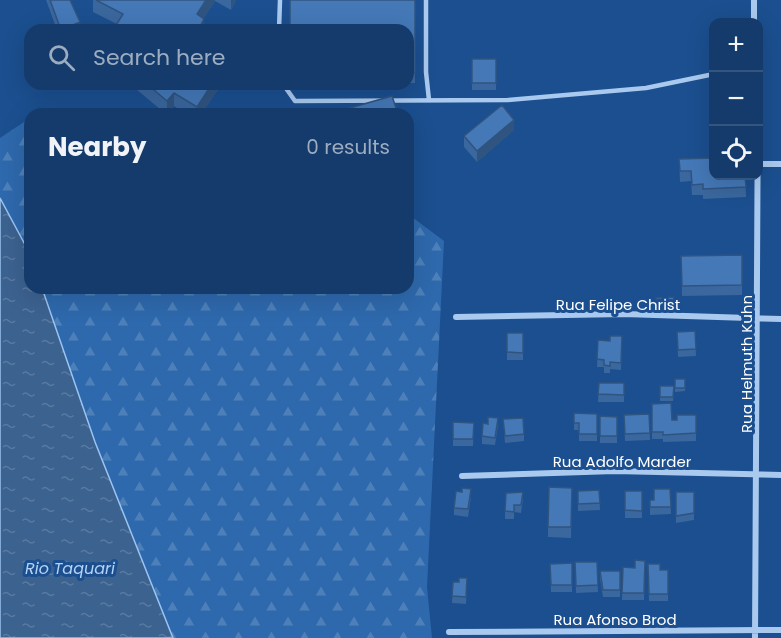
<!DOCTYPE html>
<meta charset="utf-8">
<style>
:root{--surface:#143b6b;--page:#1d4271;--text:#f1f3f6;--muted:#9dadc1;--line:#33557e}
body{margin:0;font-family:Poppins,sans-serif;background:var(--page);color:var(--text)}
.controls{position:absolute;right:18px;top:18px;display:grid;overflow:hidden;border-radius:12px;box-shadow:0 6px 24px #0002}
.controls button{width:54px;height:54px;display:grid;place-items:center;padding:0;border:0;border-bottom:2px solid var(--line);background:var(--surface);color:var(--text);font:30px sans-serif}
.list{margin:0;padding:0;list-style:none}
h2{display:flex;justify-content:space-between;align-items:center;height:78px;margin:0;padding:0 24px;font-size:26px}
h2 small{font-size:20px;font-weight:400;color:var(--muted)}
.icon{flex:none;width:33px;height:33px;fill:none;stroke:currentColor;stroke-width:2;stroke-linecap:round;stroke-linejoin:round}
.map{position:relative;flex:none;width:781px;height:638px;overflow:hidden}
.search{position:absolute;background:var(--surface);box-shadow:0 6px 24px #0002;left:24px;top:24px;width:390px;height:66px;display:flex;align-items:center;gap:15px;box-sizing:border-box;padding:0 21px;border-radius:18px;color:var(--muted);font-size:22px}
.panel{position:absolute;background:var(--surface);box-shadow:0 6px 24px #0002;left:24px;top:108px;width:390px;height:186px;border-radius:18px}
.map>svg:first-child{display:block}
.forest{fill:url(#forest-firs)}
.water{fill:url(#water-ripples);stroke:#9cc4f0;stroke-width:1.5}
.lines{fill:none;stroke-linecap:round;stroke-linejoin:round}
.lane{stroke:#a9c9ee;stroke-width:4.5}
.street{stroke:#a9c9ee;stroke-width:6}
.wall{fill:#3a679d}
.shaded-wall{fill:#305480}
.building{fill:#4478b7;stroke:#305480;stroke-width:1.5}
.labels{text-anchor:middle;dominant-baseline:central;stroke-width:6;stroke-linejoin:round;paint-order:stroke}
.street-label{font-size:15px;fill:#fff;stroke:#1b4f8f}
.water-label{font-size:16px;font-style:italic;fill:#b5d3f5;stroke:#1b4f8f}
</style>
<div class="map">
<svg width="781" height="638" viewBox="0 0 781 638">
<defs>
<pattern id="forest-firs" width="22" height="20" patternUnits="userSpaceOnUse" patternTransform="scale(1.5)"><rect width="22" height="20" fill="#2e69ad"/><path d="M5 1l3.5 6h-7zM16 11l3.5 6h-7z" fill="#4d80b9"/></pattern>
<pattern id="water-ripples" width="26" height="14" patternUnits="userSpaceOnUse" patternTransform="scale(1.5)"><rect width="26" height="14" fill="#3c6290"/><path d="M2 4q2-2 4 0t4 0M15 11q2-2 4 0t4 0" fill="none" stroke="#597aa1"/></pattern>
</defs>
<rect width="100%" height="100%" fill="#1b4f8f"/>
<!-- forest -->
<path class="forest" d="M 30,118 L 30,254 L 0,198 L 0,138 Z
M 408,214 L 444,241 L 427,587 L 432,638 L 173,638 L 95,442 L 42,288 L 408,288 Z"/>
<!-- water -->
<path class="water" d="M 0,198 L 30,254 L 30,288 L 42,288 L 95,442 L 173,638 L 0,638 Z"/>
<g class="lines">
<!-- lane -->
<path class="lane" d="M 426,0 L 426,72 L 429,100
M 279,30 L 280,0
M 283,84 L 295,101 L 508,100 L 646,88 L 714,74"/>
<!-- street -->
<path class="street" d="M 754,22 L 754,0
M 759,164 L 781,164
M 456,317 L 624,314 L 781,319
M 462,476 L 615,471 L 781,475
M 449,632 L 781,630
M 755,638 L 758,91"/>
</g>
<!-- wall -->
<path class="wall" d="M 46,0 L 70,0 L 80,30 L 57,30 Z
M 93,0 L 236,0 L 231,10 L 215,1 L 203,19 L 204,30 L 117,24 L 93,12 Z
M 415,0 L 415,83 L 408,83 L 408,30 Z
M 472,59 L 496,59 L 496,90 L 472,90 Z
M 130,84 L 222,84 L 201,114 L 186,114 L 174,106 L 168,114 L 166,114 Z
M 514,130 L 477,162 L 464,147 L 464,136 Z
M 679,159 L 745,176 L 746,197 L 703,199 L 703,195 L 692,195 L 691,181 L 680,182 Z
M 742,255 L 742,295 L 682,296 L 681,256 Z
M 674,297 L 674,308 L 656,308 L 656,298 Z
M 695,331 L 696,356 L 678,357 L 677,332 Z
M 507,333 L 523,333 L 523,360 L 507,360 Z
M 622,336 L 621,370 L 610,369 L 610,373 L 604,373 L 604,367 L 597,367 L 598,340 L 610,341 Z
M 675,379 L 685,379 L 685,391 L 675,392 Z
M 599,383 L 624,383 L 624,402 L 598,402 Z
M 660,386 L 674,386 L 673,401 L 660,401 Z
M 652,404 L 672,420 L 677,420 L 696,415 L 696,441 L 663,442 L 663,439 L 652,439 Z
M 574,413 L 597,414 L 597,441 L 579,441 L 579,430 L 574,430 Z
M 649,414 L 650,440 L 625,441 L 624,415 Z
M 600,416 L 617,417 L 617,443 L 600,443 Z
M 503,419 L 524,434 L 524,441 L 505,443 Z
M 453,422 L 474,423 L 473,446 L 453,446 Z
M 488,424 L 498,425 L 495,445 L 482,444 L 482,436 Z
M 572,488 L 571,538 L 548,537 L 548,527 Z
M 670,489 L 671,514 L 650,515 L 650,500 L 654,500 Z
M 599,490 L 600,510 L 578,511 L 578,491 Z
M 625,491 L 642,491 L 642,518 L 625,518 Z
M 676,492 L 694,492 L 694,520 L 676,523 Z
M 471,497 L 468,517 L 454,515 L 454,508 Z
M 523,499 L 521,513 L 514,512 L 514,519 L 505,519 L 505,511 Z
M 645,561 L 644,600 L 622,600 L 623,567 L 635,568 Z
M 575,562 L 597,562 L 598,592 L 576,593 Z
M 572,563 L 572,592 L 551,592 L 550,564 Z
M 648,564 L 660,570 L 668,570 L 668,601 L 649,601 Z
M 600,571 L 620,571 L 620,597 L 603,597 L 600,578 Z
M 467,578 L 466,604 L 452,603 L 453,582 L 459,582 Z"/>
<!-- shaded-wall -->
<path class="shaded-wall" d="M 206,0 L 215,0 L 215,1 L 197,28 L 197,14 Z
M 231,0 L 236,0 L 231,10 Z
M 204,19 L 204,30 L 198,30 Z
M 80,22 L 80,30 L 61,30 Z
M 212,84 L 222,84 L 201,114 L 197,114 L 197,107 Z
M 174,93 L 174,106 L 167,114 L 167,101 Z
M 514,120 L 514,130 L 477,162 L 477,151 Z"/>
<!-- building -->
<path class="building" d="M 50,0 L 70,0 L 80,22 L 61,30 Z
M 96,0 L 206,0 L 197,14 L 204,19 L 198,30 L 113,30 L 123,14 Z
M 290,0 L 415,0 L 415,73 L 408,73 L 408,30 L 290,30 Z
M 472,59 L 496,59 L 496,83 L 472,83 Z
M 147,84 L 212,84 L 197,107 L 174,93 L 167,101 Z
M 392,96 L 398,114 L 329,114 Z
M 502,105 L 514,120 L 477,151 L 464,136 Z
M 714,158 L 714,176 L 745,176 L 746,187 L 703,189 L 703,184 L 692,185 L 691,171 L 680,171 L 679,159 Z
M 742,255 L 742,285 L 682,286 L 681,256 Z
M 674,297 L 674,304 L 656,304 L 656,298 Z
M 695,331 L 696,349 L 678,350 L 677,332 Z
M 507,333 L 523,333 L 523,353 L 507,352 Z
M 610,336 L 622,336 L 621,363 L 610,362 L 610,366 L 604,365 L 604,360 L 597,359 L 598,340 L 610,341 Z
M 675,379 L 685,379 L 685,388 L 675,388 Z
M 599,383 L 624,383 L 624,395 L 598,394 Z
M 660,386 L 674,386 L 673,397 L 660,397 Z
M 671,403 L 672,420 L 677,420 L 677,415 L 696,415 L 696,433 L 663,435 L 663,432 L 652,432 L 652,404 Z
M 574,413 L 597,414 L 597,434 L 579,434 L 579,423 L 574,423 Z
M 649,414 L 650,433 L 625,434 L 624,415 Z
M 600,416 L 617,417 L 617,436 L 600,436 Z
M 488,417 L 498,418 L 495,438 L 482,436 L 483,423 L 488,424 Z
M 523,418 L 524,434 L 505,436 L 503,419 Z
M 453,422 L 474,423 L 473,439 L 453,439 Z
M 549,487 L 572,488 L 571,527 L 548,527 Z
M 462,488 L 471,489 L 468,509 L 454,508 L 456,491 L 462,492 Z
M 654,489 L 670,489 L 671,507 L 650,507 L 650,500 L 654,500 Z
M 599,490 L 600,503 L 578,504 L 578,491 Z
M 625,491 L 642,491 L 642,511 L 625,510 Z
M 523,492 L 521,505 L 514,505 L 514,512 L 505,511 L 506,493 Z
M 676,492 L 694,492 L 694,513 L 676,516 Z
M 635,560 L 645,561 L 644,593 L 622,593 L 623,567 L 635,568 Z
M 575,562 L 597,562 L 598,585 L 576,586 Z
M 572,563 L 572,585 L 551,585 L 550,564 Z
M 648,564 L 660,564 L 660,570 L 668,570 L 668,594 L 649,594 Z
M 600,571 L 620,571 L 620,590 L 603,590 Z
M 459,578 L 467,578 L 466,597 L 452,596 L 453,582 L 459,582 Z"/>
<g class="labels">
<!-- street labels -->
<g class="street-label">
<text x="618" y="304">Rua Felipe Christ</text>
<text transform="translate(746 364) rotate(-90)">Rua Helmuth Kuhn</text>
<text x="622" y="461">Rua Adolfo Marder</text>
<text x="615" y="619">Rua Afonso Brod</text>
</g>
<!-- water labels -->
<g class="water-label">
<text x="70" y="568">Rio Taquari</text>
</g>
</g>
</svg>
<div class="controls">
<button>+</button>
<button>−</button>
<button><svg class="icon" aria-label="locate" viewBox="0 0 24 24"><circle cx="12" cy="12" r="6"/><path d="M12 2v4M12 18v4M2 12h4M18 12h4"/></svg></button>
</div>
<div class="search"><svg class="icon" aria-label="search" viewBox="0 0 24 24"><circle cx="10" cy="10" r="6"/><path d="M15 15l6 6"/></svg>Search here</div>
<section class="panel">
<h2>Nearby<small>0 results</small></h2>
<ul class="list">
</ul>
</section>
</div>
